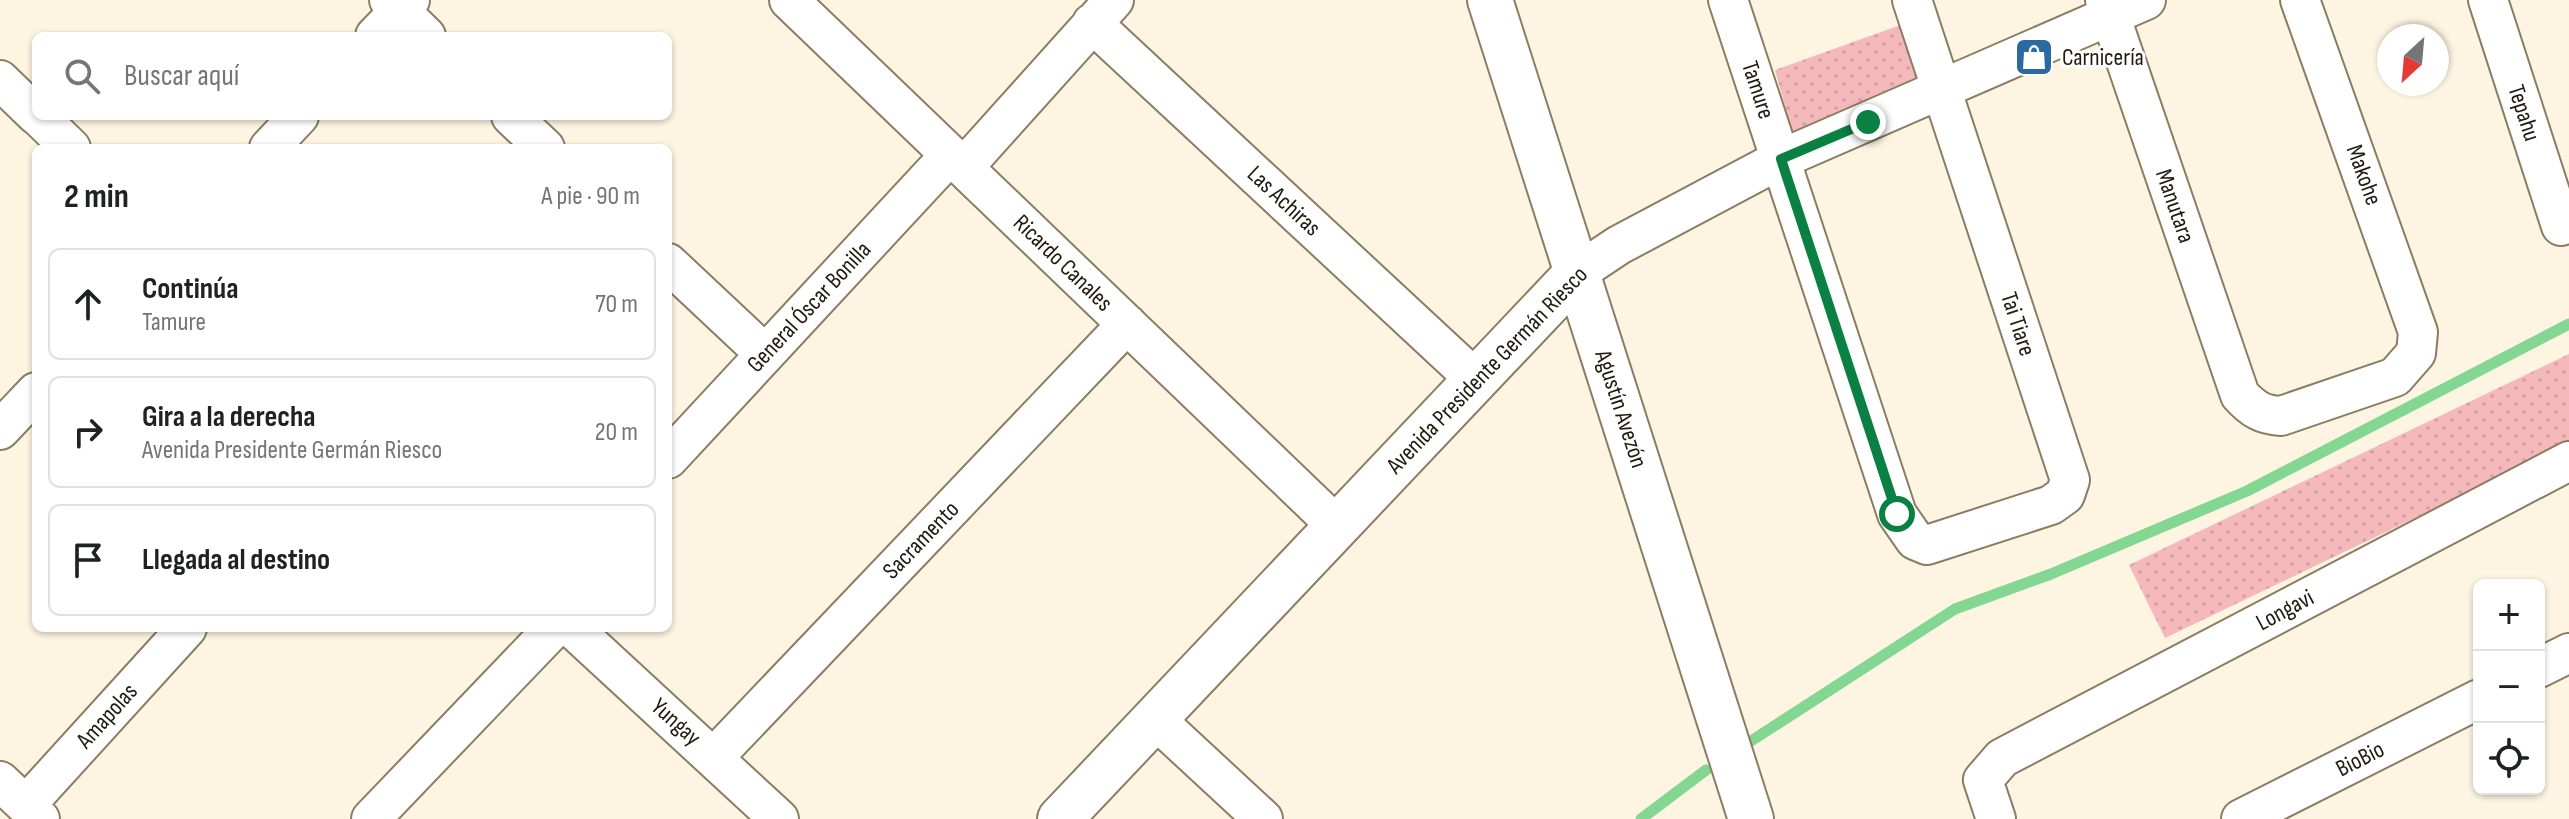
<!DOCTYPE html>
<html lang="es">
<meta charset="utf-8">
<style>
:root{--surface:#fff;--page:#f2f2f2;--text:#202124;--muted:#757577;--line:#e0e0e0}
body{margin:0;font-family:"Sofia Sans Condensed",sans-serif;background:var(--page);color:var(--text)}
.controls{position:absolute;right:24px;bottom:24px;display:grid;overflow:hidden;border-radius:12px;box-shadow:0 2px 6px #0004}
.controls button{width:72px;height:72px;display:grid;place-items:center;padding:0;border:0;border-bottom:2px solid var(--line);background:var(--surface);color:var(--text);font:40px sans-serif}
.compass{position:absolute;left:2377px;top:24px;width:72px;height:72px;border-radius:50%;background:var(--surface);box-shadow:0 2px 6px #0004;rotate:206deg}
.stop{position:absolute;width:24px;height:24px;margin:-18px;border:6px solid #0b8043;border-radius:50%;background:#fff}
.stop.end{background:#0b8043;border-color:#fff;box-shadow:0 2px 8px #0008}
.list{margin:0;padding:0;list-style:none}
h2{display:flex;justify-content:space-between;align-items:center;height:104px;margin:0;padding:0 32px;font-size:34px}
h2 small{font-size:26px;font-weight:400;color:var(--muted)}
.list li{display:grid;grid-template-columns:52px 1fr auto;gap:24px;align-items:center;box-sizing:border-box;height:112px;margin:0 16px 16px;padding:0 16px;border:2px solid var(--line);border-radius:12px}
.list b{display:block;font-size:30px;white-space:nowrap}
.list p{margin:0;font-size:26px;white-space:nowrap;color:var(--muted)}
.list em{font-size:26px;font-style:normal;color:var(--muted)}
.icon{flex:none;width:44px;height:44px;fill:none;stroke:currentColor;stroke-width:2;stroke-linecap:round;stroke-linejoin:round}
.map{position:relative;flex:none;width:2569px;height:819px;overflow:hidden}
.search{position:absolute;background:var(--surface);box-shadow:0 2px 6px #0004;left:32px;top:32px;width:640px;height:88px;display:flex;align-items:center;gap:20px;box-sizing:border-box;padding:0 28px;border-radius:12px;color:var(--muted);font-size:30px}
.panel{position:absolute;background:var(--surface);box-shadow:0 2px 6px #0004;left:32px;top:144px;width:640px;height:488px;border-radius:12px}
.map>svg:first-child{display:block}
.grass{fill:url(#grass-dots)}
.lines{fill:none;stroke-linecap:round;stroke-linejoin:round}
.stream{stroke:#83d792;stroke-width:11}
.street-casing{stroke:#8b7c62;stroke-width:42}
.secondary-casing{stroke:#8b7c62;stroke-width:48}
.street{stroke:#fff;stroke-width:38}
.secondary{stroke:#fff;stroke-width:44}
.route{stroke:#0b8043;stroke-width:10}
.labels{text-anchor:middle;dominant-baseline:central;stroke-width:6;stroke-linejoin:round;paint-order:stroke}
.poi-label{font-size:24px;fill:#201a10;stroke:#fff;text-anchor:start}
.street-label{font-size:24px;fill:#201a10;stroke:#fff}
</style>
<div class="map">
<svg width="2569" height="819" viewBox="0 0 2569 819">
<defs>
<pattern id="grass-dots" width="8" height="8" patternUnits="userSpaceOnUse" patternTransform="scale(2)"><rect width="8" height="8" fill="#f6b9bb"/><path d="M2 2h.1M6 6h.1" fill="none" stroke="#d39ea0" stroke-width="1.8" stroke-linecap="round"/></pattern>
</defs>
<rect width="100%" height="100%" fill="#fdf4e2"/>
<!-- grass -->
<path class="grass" d="M 1906,23 L 1924,74 L 1793,134 L 1775,70 Z
M 2569,354 L 2569,444 L 2165,638 L 2129,565 Z"/>
<g class="lines">
<!-- stream -->
<path class="stream" d="M 1748,743 L 1955,609 L 2051,574 L 2247,491 L 2569,324
M 1641,819 L 1706,770"/>
<defs>
<path id="street" d="M 389,0 L 426,36
M 789,0 L 1337,526
M 1728,0 L 1897,514 L 1915,540 L 1927,545 L 2051,505 L 2065,495 L 2070,480 L 1912,0
M 2105,0 L 2240,395 C 2253,409 2262,415 2281,416 L 2395,377 L 2416,353 L 2418,332 L 2300,0
M 2488,0 L 2561,226
M 1092,23 L 1476,380
M 375,36 L 410,0
M 0,80 L 36,115
M 38,116 L 71,148
M 511,116 L 545,148
M 269,148 L 299,116
M 964,167 L 1114,0
M 668,263 L 765,354
M 1577,273 L 1619,245 L 1781,159 L 2146,0
M 0,430 L 36,392
M 668,459 L 950,155
M 572,628 L 779,819
M 2539,668 L 2569,653
M 1155,719 L 1263,819
M 715,756 L 1127,324
M 0,781 L 40,819
M 26,805 L 187,628
M 371,819 L 554,628
M 1996,819 L 1983,780 L 2002,758 L 2569,461
M 2241,819 L 2479,699"/>
<path id="secondary" d="M 1490,0 L 1751,819
M 1060,819 L 1577,273"/>
</defs>
<!-- street casing -->
<use href="#street" class="street-casing"/>
<!-- secondary casing -->
<use href="#secondary" class="secondary-casing"/>
<!-- street -->
<use href="#street" class="street"/>
<!-- secondary -->
<use href="#secondary" class="secondary"/>
</g>
<g class="lines">
<!-- route -->
<path class="route" d="M 1868,122 L 1781,159 L 1897,514"/>
</g>
<!-- icons -->
<defs>
<symbol id="shop-square" viewBox="-11 -11 22 22"><rect x="-9" y="-9" width="18" height="18" rx="4" fill="#2a6aa0" stroke="#fff"/><path d="M-5-2.5h2.3a2.7 3.5 0 0 1 5.4 0H5L5.5 6h-11ZM-1.5-2.5h3a1.5 2.3 0 0 0-3 0Z" fill="#fff"/></symbol>
</defs>
<g fill-rule="evenodd">
<use href="#shop-square" x="2012" y="35" width="44" height="44"/>
</g>
<g class="labels">
<!-- poi labels -->
<g class="poi-label">
<text x="2062" y="57">Carnicería</text>
</g>
<!-- street labels -->
<g class="street-label">
<text transform="translate(1758 90) rotate(72)">Tamure</text>
<text transform="translate(2524 113) rotate(72)">Tepahu</text>
<text transform="translate(2364 175) rotate(70)">Makohe</text>
<text transform="translate(1284 201) rotate(43)">Las Achiras</text>
<text transform="translate(2175 206) rotate(71)">Manutara</text>
<text transform="translate(1063 263) rotate(44)">Ricardo Canales</text>
<text transform="translate(809 307) rotate(-47)">General Óscar Bonilla</text>
<text transform="translate(2018 324) rotate(72)">Tai Tiare</text>
<text transform="translate(1487 370) rotate(-46)">Avenida Presidente Germán Riesco</text>
<text transform="translate(1621 409) rotate(72)">Agustín Avezón</text>
<text transform="translate(921 540) rotate(-46)">Sacramento</text>
<text transform="translate(2285 610) rotate(-28)">Longavi</text>
<text transform="translate(107 716) rotate(-48)">Amapolas</text>
<text transform="translate(676 722) rotate(42)">Yungay</text>
<text transform="translate(2360 759) rotate(-27)">BioBio</text>
</g>
</g>
</svg>
<div class="controls">
<button>+</button>
<button>−</button>
<button><svg class="icon" aria-label="locate" viewBox="0 0 24 24"><circle cx="12" cy="12" r="6"/><path d="M12 2v4M12 18v4M2 12h4M18 12h4"/></svg></button>
</div>
<svg class="compass" viewBox="-18 -18 36 36"><path d="M0-13l5 13h-10z" fill="#e53935"/><path d="M0 13l5-13h-10z" fill="#757577"/></svg>
<div class="stop" style="left:1897px;top:514px"></div>
<div class="stop end" style="left:1868px;top:122px"></div>
<div class="search"><svg class="icon" aria-label="search" viewBox="0 0 24 24"><circle cx="10" cy="10" r="6"/><path d="M15 15l6 6"/></svg>Buscar aquí</div>
<section class="panel">
<h2>2 min<small>A pie · 90 m</small></h2>
<ul class="list">
<li><svg class="icon" aria-label="ahead" viewBox="0 0 24 24"><path d="M12 20V5M6 11l6-6 6 6"/></svg><div><b>Continúa</b><p>Tamure</p></div><em>70 m</em></li>
<li><svg class="icon" aria-label="right" viewBox="0 0 24 24"><path d="M7 20v-9h11M14 6l5 5-5 5"/></svg><div><b>Gira a la derecha</b><p>Avenida Presidente Germán Riesco</p></div><em>20 m</em></li>
<li><svg class="icon" aria-label="arrive" viewBox="0 0 24 24"><path d="M6 21V4h12l-3 4 3 4H6"/></svg><div><b>Llegada al destino</b></div></li>
</ul>
</section>
</div>
